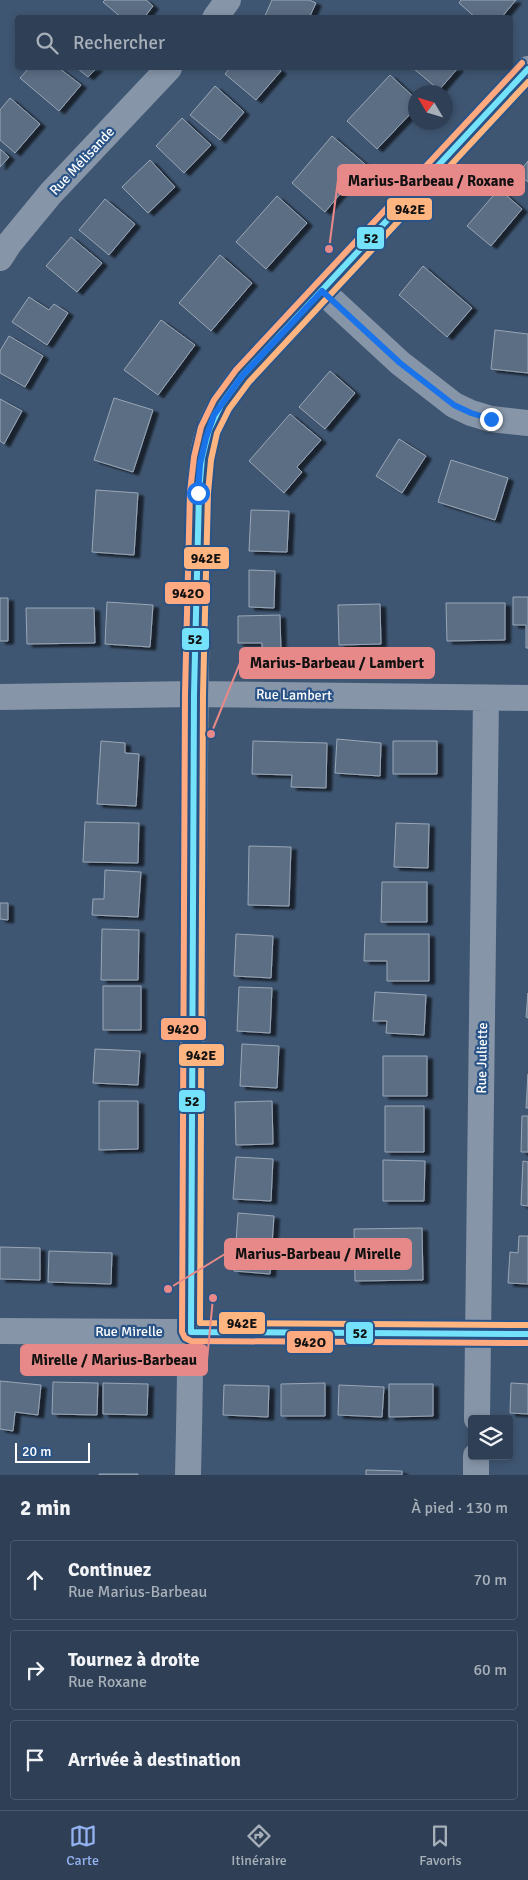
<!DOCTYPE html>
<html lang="fr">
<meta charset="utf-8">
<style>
:root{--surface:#2f4056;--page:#3b4b60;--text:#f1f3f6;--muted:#a7afb9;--line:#4a596c;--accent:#95b2f1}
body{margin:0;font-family:Signika,sans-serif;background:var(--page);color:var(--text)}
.controls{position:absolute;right:15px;bottom:15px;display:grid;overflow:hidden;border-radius:5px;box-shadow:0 2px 8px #0003}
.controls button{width:45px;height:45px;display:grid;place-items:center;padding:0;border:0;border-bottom:1px solid var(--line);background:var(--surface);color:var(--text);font:25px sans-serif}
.compass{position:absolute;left:408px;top:85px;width:45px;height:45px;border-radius:50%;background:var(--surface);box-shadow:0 2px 8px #0003;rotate:308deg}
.scale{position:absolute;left:15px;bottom:12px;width:75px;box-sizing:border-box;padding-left:5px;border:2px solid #fff;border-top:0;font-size:14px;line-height:18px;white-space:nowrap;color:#fff;-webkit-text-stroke:4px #2a5487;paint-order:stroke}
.stop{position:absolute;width:15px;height:15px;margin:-11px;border:4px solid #1a73e8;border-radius:50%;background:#fff}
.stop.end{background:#1a73e8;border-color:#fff;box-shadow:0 1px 5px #0008}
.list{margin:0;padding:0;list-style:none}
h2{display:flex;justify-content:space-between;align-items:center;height:65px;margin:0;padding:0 20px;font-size:21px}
h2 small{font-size:16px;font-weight:400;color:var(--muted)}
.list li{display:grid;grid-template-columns:32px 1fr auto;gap:15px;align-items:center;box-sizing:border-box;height:80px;margin:0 10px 10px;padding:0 10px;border:1px solid var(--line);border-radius:5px}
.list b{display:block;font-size:19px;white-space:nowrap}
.list p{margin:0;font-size:16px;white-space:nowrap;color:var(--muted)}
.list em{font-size:16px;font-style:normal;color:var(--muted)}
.icon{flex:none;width:28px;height:28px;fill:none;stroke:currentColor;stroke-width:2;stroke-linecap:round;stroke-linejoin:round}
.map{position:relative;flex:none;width:528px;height:1475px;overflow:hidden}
.search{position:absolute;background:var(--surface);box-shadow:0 2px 8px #0003;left:15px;right:15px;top:15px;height:55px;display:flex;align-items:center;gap:12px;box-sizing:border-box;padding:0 18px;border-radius:5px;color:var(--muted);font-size:19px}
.sheet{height:335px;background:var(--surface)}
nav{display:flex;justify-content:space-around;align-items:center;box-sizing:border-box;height:70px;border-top:1px solid var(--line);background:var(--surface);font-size:14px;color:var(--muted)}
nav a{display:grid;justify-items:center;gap:2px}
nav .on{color:var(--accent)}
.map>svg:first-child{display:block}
.building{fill:#5c6e84;stroke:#99a6b6;filter:url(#shadow)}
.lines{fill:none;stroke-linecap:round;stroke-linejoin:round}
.minor{stroke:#8695a8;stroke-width:26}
.bus-1-casing{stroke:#2a5487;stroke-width:10}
.bus-2-casing{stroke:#2a5487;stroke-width:10}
.bus-3-casing{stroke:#2a5487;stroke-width:10}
.bus-1{stroke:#73e2fa;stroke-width:6}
.bus-2{stroke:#ffa980;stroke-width:6}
.bus-3{stroke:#ffb580;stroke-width:6}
.route{stroke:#1a73e8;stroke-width:6}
.labels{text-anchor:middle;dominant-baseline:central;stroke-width:4.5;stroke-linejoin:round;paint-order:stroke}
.street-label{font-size:14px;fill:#fff;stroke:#2a5487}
.leader{fill:none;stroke:#e88989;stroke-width:2}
.callout-dot{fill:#e88989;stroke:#2a5487;stroke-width:2}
.callout{fill:#e88989;stroke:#e88989;stroke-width:2}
.callout-label{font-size:15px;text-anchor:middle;font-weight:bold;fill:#111}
.line-badge{stroke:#2a5487;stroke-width:2}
.pale-badge-label{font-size:14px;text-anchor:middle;font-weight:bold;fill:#111}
</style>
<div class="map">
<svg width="528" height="1475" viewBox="0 0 528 1475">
<defs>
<filter id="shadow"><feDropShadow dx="5.5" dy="3" stdDeviation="1" flood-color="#0009"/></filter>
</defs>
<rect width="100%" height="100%" fill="#3f5672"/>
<!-- building -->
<path class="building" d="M 105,0 L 146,0 L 153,6 L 144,18 L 122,18 L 103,2 Z
M 272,0 L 309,0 L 316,3 L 309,18 L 264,18 Z
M 461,0 L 516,0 L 501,18 L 476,18 L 459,3 Z
M 29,68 L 59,68 L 81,85 L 59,111 L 20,78 Z
M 77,68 L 97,68 L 88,77 Z
M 230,68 L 277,68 L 281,71 L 256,100 L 225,74 Z
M 413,68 L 458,68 L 439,90 Z
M 390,75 L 416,99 L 416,108 L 377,149 L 347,121 Z
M 215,86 L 244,112 L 220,140 L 190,115 Z
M 10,98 L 40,124 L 15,153 L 0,140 L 0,110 Z
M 182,118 L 211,145 L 184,173 L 156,146 Z
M 332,136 L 365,164 L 325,212 L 292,183 Z
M 0,149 L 9,157 L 0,167 Z
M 150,160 L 175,187 L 148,213 L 122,187 Z
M 528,161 L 528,182 L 518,174 Z
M 499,189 L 522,209 L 491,246 L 467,226 Z
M 277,196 L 307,223 L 266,269 L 236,242 Z
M 105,199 L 135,224 L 109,255 L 79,230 Z
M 71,237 L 102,263 L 77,292 L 46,266 Z
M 220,255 L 252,283 L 211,331 L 179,303 Z
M 423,266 L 472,308 L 447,337 L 399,295 Z
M 29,297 L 49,310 L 54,304 L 68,313 L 47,345 L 12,322 Z
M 161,320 L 195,345 L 158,395 L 124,370 Z
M 495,330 L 528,334 L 528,373 L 491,369 Z
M 9,336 L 43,356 L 25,387 L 0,373 L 0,351 Z
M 330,371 L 355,393 L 325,429 L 299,407 Z
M 114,398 L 153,410 L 133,472 L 94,460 Z
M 0,399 L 22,411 L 4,444 L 0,441 Z
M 290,414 L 321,440 L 297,467 L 302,472 L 284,493 L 249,461 Z
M 399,439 L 426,456 L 402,493 L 376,476 Z
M 451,460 L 508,478 L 495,520 L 438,502 Z
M 96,490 L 138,493 L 134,555 L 92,552 Z
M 251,510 L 289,511 L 287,552 L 249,551 Z
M 249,570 L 275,571 L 274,608 L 249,607 Z
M 513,597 L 528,597 L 528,648 L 526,648 L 526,625 L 513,625 Z
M 0,598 L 8,598 L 8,641 L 0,641 Z
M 107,602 L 153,605 L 150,647 L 105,644 Z
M 446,603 L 505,603 L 505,640 L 447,641 Z
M 380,604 L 381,644 L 339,645 L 338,605 Z
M 26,608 L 94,608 L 95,643 L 27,644 Z
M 280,615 L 281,653 L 262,654 L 262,643 L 238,643 L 238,616 Z
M 337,739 L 381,743 L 380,776 L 335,773 Z
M 101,741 L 125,743 L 125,753 L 139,754 L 136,806 L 97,804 Z
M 253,741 L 327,743 L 326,788 L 291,787 L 292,775 L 252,774 Z
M 393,741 L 437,741 L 437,774 L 393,774 Z
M 85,822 L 139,823 L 138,863 L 83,862 Z
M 396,823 L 429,824 L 428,868 L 394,867 Z
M 249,846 L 291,847 L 289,906 L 248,905 Z
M 105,870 L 141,872 L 138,917 L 92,915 L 93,899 L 104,899 Z
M 382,882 L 427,882 L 427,922 L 381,922 Z
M 0,903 L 8,903 L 8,920 L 0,919 Z
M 102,929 L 139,930 L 138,980 L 101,980 Z
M 236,934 L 273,936 L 271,978 L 234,976 Z
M 365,934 L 429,934 L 429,981 L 387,981 L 387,961 L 364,961 Z
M 103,986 L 141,986 L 141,1030 L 103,1030 Z
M 239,987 L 272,988 L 270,1033 L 237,1031 Z
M 375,992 L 426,995 L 424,1035 L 386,1033 L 387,1021 L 373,1021 Z
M 528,993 L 528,1018 L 526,1017 Z
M 242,1044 L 279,1046 L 277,1088 L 240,1086 Z
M 95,1049 L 140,1051 L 138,1085 L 93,1083 Z
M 383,1056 L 427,1056 L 427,1096 L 383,1096 Z
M 528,1074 L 528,1108 L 526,1108 Z
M 99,1101 L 138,1101 L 138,1149 L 99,1150 Z
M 272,1101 L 273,1144 L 236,1145 L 235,1102 Z
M 385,1106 L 424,1106 L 424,1152 L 385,1152 Z
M 522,1116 L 528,1116 L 528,1152 L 521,1152 Z
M 236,1157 L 273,1159 L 271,1201 L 233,1199 Z
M 383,1160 L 425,1161 L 424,1201 L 383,1201 Z
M 523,1161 L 528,1162 L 528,1206 L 521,1205 Z
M 238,1213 L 274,1216 L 270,1274 L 234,1271 Z
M 422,1228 L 423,1280 L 355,1281 L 354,1229 Z
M 519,1236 L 528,1236 L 528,1284 L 508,1283 L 510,1252 L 518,1253 Z
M 0,1247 L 40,1248 L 40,1280 L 0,1279 Z
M 49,1251 L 112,1253 L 111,1284 L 48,1282 Z
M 0,1381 L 41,1385 L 38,1415 L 15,1412 L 13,1431 L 0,1429 Z
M 53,1382 L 98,1383 L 97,1415 L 52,1414 Z
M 103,1383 L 148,1384 L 147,1415 L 103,1414 Z
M 325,1383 L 325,1416 L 281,1416 L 281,1384 Z
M 511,1383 L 528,1384 L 528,1414 L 510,1413 Z
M 389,1384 L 433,1384 L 433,1416 L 389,1417 Z
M 224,1385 L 269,1386 L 268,1417 L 223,1415 Z
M 339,1385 L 384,1387 L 382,1417 L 338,1415 Z
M 366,1470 L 402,1471 L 402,1475 L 366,1475 Z
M 99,1474 L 138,1474 L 138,1475 L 99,1475 Z"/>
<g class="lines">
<!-- minor -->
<path class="minor" d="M 215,18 L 228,0
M 0,258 L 9,244 L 51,193 L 169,68
M 322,291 L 400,363 L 454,405 L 471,413 L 491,419 L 528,423
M 0,697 L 194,694 L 528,698
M 0,1331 L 528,1334
M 477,1419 L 486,698
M 188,1475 C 196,1148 191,820 199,493 C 202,440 208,418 242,376 L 528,69
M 476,1475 L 476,1456"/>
<defs>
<path id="bus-1" d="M 191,1332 L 194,694 L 199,493 L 202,458 L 209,430 L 221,405 L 242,376 L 528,69
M 191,1332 L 528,1334"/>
<path id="bus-2" d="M 522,63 L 236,370 L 214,400 L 201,427 L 194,457 L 190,492 L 185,694 L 182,1332 L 185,1338 L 191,1341 L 528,1343"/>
<path id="bus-3" d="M 528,82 L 249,382 L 229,409 L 217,433 L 211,460 L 208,493 L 203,694 L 200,1323 L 528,1325"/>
</defs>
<!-- bus-1 casing -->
<use href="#bus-1" class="bus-1-casing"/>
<!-- bus-2 casing -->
<use href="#bus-2" class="bus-2-casing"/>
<!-- bus-3 casing -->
<use href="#bus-3" class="bus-3-casing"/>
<!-- bus-1 -->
<use href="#bus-1" class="bus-1"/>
<!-- bus-2 -->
<use href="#bus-2" class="bus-2"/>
<!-- bus-3 -->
<use href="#bus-3" class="bus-3"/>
</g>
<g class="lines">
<!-- route -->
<path class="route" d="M 198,493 L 200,464 L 206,438 L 214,415 L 242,376 L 322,291 L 400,363 L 454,405 L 471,413 L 491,419"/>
</g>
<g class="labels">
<!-- street labels -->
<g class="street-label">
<text transform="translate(82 161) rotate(-47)">Rue Mélisande</text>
<text transform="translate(294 695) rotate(1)">Rue Lambert</text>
<text transform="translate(482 1058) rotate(-89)">Rue Juliette</text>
<text x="129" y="1331">Rue Mirelle</text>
</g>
</g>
<!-- callouts -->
<path class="leader" d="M329 249L338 180M211 734L240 663M168 1289L225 1254M213 1298L207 1360"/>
<g class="callout-dot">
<circle cx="329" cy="249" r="5"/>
<circle cx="211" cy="734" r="5"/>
<circle cx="168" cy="1289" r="5"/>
<circle cx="213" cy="1298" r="5"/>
</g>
<g class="callout">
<rect x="338" y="165" width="186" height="30" rx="5"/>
<rect x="240" y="648" width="194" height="30" rx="5"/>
<rect x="225" y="1239" width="186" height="30" rx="5"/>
<rect x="21" y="1345" width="186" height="30" rx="5"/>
</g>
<g class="callout-label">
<text x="431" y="186">Marius-Barbeau / Roxane</text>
<text x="337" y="668">Marius-Barbeau / Lambert</text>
<text x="318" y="1259">Marius-Barbeau / Mirelle</text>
<text x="114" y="1365">Mirelle / Marius-Barbeau</text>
</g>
<g class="line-badge">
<rect x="386" y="197" width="47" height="24" rx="5" fill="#ffb580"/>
<rect x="356" y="226" width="29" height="24" rx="5" fill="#73e2fa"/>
<rect x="183" y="546" width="47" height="24" rx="5" fill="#ffb580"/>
<rect x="164" y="581" width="47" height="24" rx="5" fill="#ffa980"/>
<rect x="181" y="627" width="29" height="24" rx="5" fill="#73e2fa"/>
<rect x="160" y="1017" width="47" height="24" rx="5" fill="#ffa980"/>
<rect x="178" y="1043" width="47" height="24" rx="5" fill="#ffb580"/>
<rect x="178" y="1089" width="28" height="24" rx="5" fill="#73e2fa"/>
<rect x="218" y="1311" width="48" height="24" rx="5" fill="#ffb580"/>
<rect x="345" y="1321" width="29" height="24" rx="5" fill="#73e2fa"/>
<rect x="286" y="1330" width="48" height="24" rx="5" fill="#ffa980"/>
</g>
<g class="pale-badge-label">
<text x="410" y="214">942E</text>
<text x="371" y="243">52</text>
<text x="206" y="563">942E</text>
<text x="188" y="598">942O</text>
<text x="195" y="644">52</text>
<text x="183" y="1034">942O</text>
<text x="201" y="1060">942E</text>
<text x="192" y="1106">52</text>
<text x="242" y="1328">942E</text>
<text x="360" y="1338">52</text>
<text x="310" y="1347">942O</text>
</g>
</svg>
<div class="controls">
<button><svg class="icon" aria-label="layers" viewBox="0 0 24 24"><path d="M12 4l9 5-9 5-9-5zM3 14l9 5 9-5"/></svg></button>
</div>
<svg class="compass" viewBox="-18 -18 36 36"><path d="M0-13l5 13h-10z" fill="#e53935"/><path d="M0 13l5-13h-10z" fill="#a7afb9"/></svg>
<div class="scale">20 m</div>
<div class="stop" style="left:198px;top:493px"></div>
<div class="stop end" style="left:491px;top:419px"></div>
<div class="search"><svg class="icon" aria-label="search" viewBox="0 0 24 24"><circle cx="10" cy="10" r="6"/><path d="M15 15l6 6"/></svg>Rechercher</div>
</div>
<section class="sheet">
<h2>2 min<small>À pied · 130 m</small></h2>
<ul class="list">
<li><svg class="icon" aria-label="ahead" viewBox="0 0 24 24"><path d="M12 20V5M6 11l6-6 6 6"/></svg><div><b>Continuez</b><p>Rue Marius-Barbeau</p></div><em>70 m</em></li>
<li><svg class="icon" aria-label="right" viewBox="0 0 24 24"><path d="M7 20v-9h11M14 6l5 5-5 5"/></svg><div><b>Tournez à droite</b><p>Rue Roxane</p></div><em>60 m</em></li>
<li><svg class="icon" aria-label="arrive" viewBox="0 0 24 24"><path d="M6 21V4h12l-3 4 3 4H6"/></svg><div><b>Arrivée à destination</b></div></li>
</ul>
</section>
<nav>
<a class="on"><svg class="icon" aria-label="map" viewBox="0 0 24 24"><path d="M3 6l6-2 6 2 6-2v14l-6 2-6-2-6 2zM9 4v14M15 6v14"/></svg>Carte</a>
<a><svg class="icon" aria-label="directions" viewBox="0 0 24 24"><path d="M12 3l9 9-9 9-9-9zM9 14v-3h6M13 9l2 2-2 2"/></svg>Itinéraire</a>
<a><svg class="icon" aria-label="saved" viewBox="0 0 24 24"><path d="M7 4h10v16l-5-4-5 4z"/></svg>Favoris</a>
</nav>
